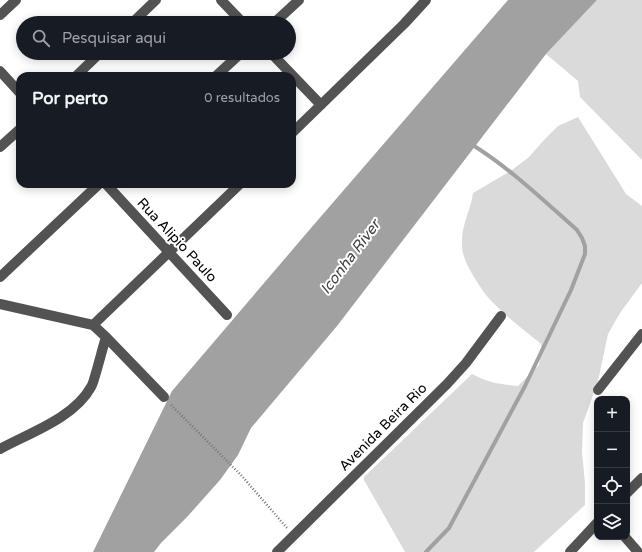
<!DOCTYPE html>
<html lang="pt">
<meta charset="utf-8">
<style>
:root{--surface:#171b24;--page:#20242c;--text:#f1f3f6;--muted:#9ea1a6;--line:#363941}
body{margin:0;font-family:"Varela Round",sans-serif;background:var(--page);color:var(--text)}
.controls{position:absolute;right:12px;bottom:12px;display:grid;overflow:hidden;border-radius:8px;box-shadow:0 2px 10px #0003}
.controls button{width:36px;height:36px;display:grid;place-items:center;padding:0;border:0;border-bottom:1px solid var(--line);background:var(--surface);color:var(--text);font:20px sans-serif}
.list{margin:0;padding:0;list-style:none}
h2{display:flex;justify-content:space-between;align-items:center;height:52px;margin:0;padding:0 16px;font-size:17px}
h2 small{font-size:13px;font-weight:400;color:var(--muted)}
.icon{flex:none;width:22px;height:22px;fill:none;stroke:currentColor;stroke-width:2;stroke-linecap:round;stroke-linejoin:round}
.map{position:relative;flex:none;width:642px;height:552px;overflow:hidden}
.search{position:absolute;background:var(--surface);box-shadow:0 2px 10px #0003;left:16px;top:16px;width:280px;height:44px;display:flex;align-items:center;gap:10px;box-sizing:border-box;padding:0 14px;border-radius:22px;color:var(--muted);font-size:15px}
.panel{position:absolute;background:var(--surface);box-shadow:0 2px 10px #0003;left:16px;top:72px;width:280px;height:116px;border-radius:12px}
.map>svg:first-child{display:block}
.green{fill:#dadada}
.water{fill:#a1a1a1}
.lines{fill:none;stroke-linecap:round;stroke-linejoin:round}
.stream{stroke:#a1a1a1;stroke-width:4}
.path{stroke:#757575;stroke-width:2.5;stroke-dasharray:1 2;stroke-linecap:butt}
.minor{stroke:#535353;stroke-width:10}
.labels{text-anchor:middle;dominant-baseline:central;stroke-width:4;stroke-linejoin:round;paint-order:stroke}
.street-label{font-size:14px;fill:#000;stroke:#fff}
.water-label{font-size:15px;font-style:italic;fill:#424242;stroke:#fff}
</style>
<div class="map">
<svg width="642" height="552" viewBox="0 0 642 552">
<rect width="100%" height="100%" fill="#fff"/>
<!-- green -->
<path class="green" d="M 597,0 L 642,0 L 642,160 L 580,97 L 578,81 L 546,54 Z
M 578,117 L 626,194 L 642,206 L 642,283 L 620,313 L 608,334 L 598,381 L 583,423 L 582,452 L 585,483 L 585,505 L 534,552 L 405,552 L 364,480 L 364,477 L 472,374 C 489,383 499,384 518,386 L 539,365 L 541,351 L 541,344 C 522,328 502,314 486,295 C 482,290 478,283 474,277 C 467,265 461,255 462,240 C 462,224 471,209 473,193 L 512,170 L 529,157 L 544,140 L 558,126 Z"/>
<!-- water -->
<path class="water" d="M 508,0 L 597,0 L 546,54 L 337,326 L 251,428 L 238,455 L 220,480 L 187,517 L 161,543 L 154,552 L 93,552 L 172,391 L 311,228 Z"/>
<g class="lines">
<!-- stream -->
<path class="stream" d="M 426,552 L 449,528 L 525,386 L 571,290 L 585,254 L 585,246 L 582,238 L 577,230 C 543,200 510,168 471,144"/>
<!-- path -->
<path class="path" d="M 171,405 L 241,475 L 287,528"/>
<!-- minor -->
<path class="minor" d="M 221,0 L 243,23
M 0,15 L 16,0
M 132,23 L 156,0
M 274,23 L 299,0
M 271,53 L 321,105
M 0,71 L 20,93
M 76,76 L 100,53
M 216,76 L 241,53
M 292,133 L 404,24 L 426,0
M 0,147 L 20,129
M 106,184 L 227,315
M 0,277 L 99,184
M 0,304 L 93,325 L 240,184
M 93,325 L 106,337 L 164,397
M 598,390 L 642,334
M 0,449 C 29,433 74,418 91,387 C 93,384 94,379 95,376 C 99,363 102,350 106,337
M 627,493 L 642,478
M 625,537 L 638,552
M 277,552 L 447,384 L 466,363 L 501,316
M 570,552 L 597,523"/>
</g>
<g class="labels">
<!-- street labels -->
<g class="street-label">
<text transform="translate(177 240) rotate(47)">Rua Alipio Paulo</text>
<text transform="translate(383 427) rotate(-45)">Avenida Beira Rio</text>
</g>
<!-- water labels -->
<g class="water-label">
<text transform="translate(350 257) rotate(-53)">Iconha River</text>
</g>
</g>
</svg>
<div class="controls">
<button>+</button>
<button>−</button>
<button><svg class="icon" aria-label="locate" viewBox="0 0 24 24"><circle cx="12" cy="12" r="6"/><path d="M12 2v4M12 18v4M2 12h4M18 12h4"/></svg></button>
<button><svg class="icon" aria-label="layers" viewBox="0 0 24 24"><path d="M12 4l9 5-9 5-9-5zM3 14l9 5 9-5"/></svg></button>
</div>
<div class="search"><svg class="icon" aria-label="search" viewBox="0 0 24 24"><circle cx="10" cy="10" r="6"/><path d="M15 15l6 6"/></svg>Pesquisar aqui</div>
<section class="panel">
<h2>Por perto<small>0 resultados</small></h2>
<ul class="list">
</ul>
</section>
</div>
